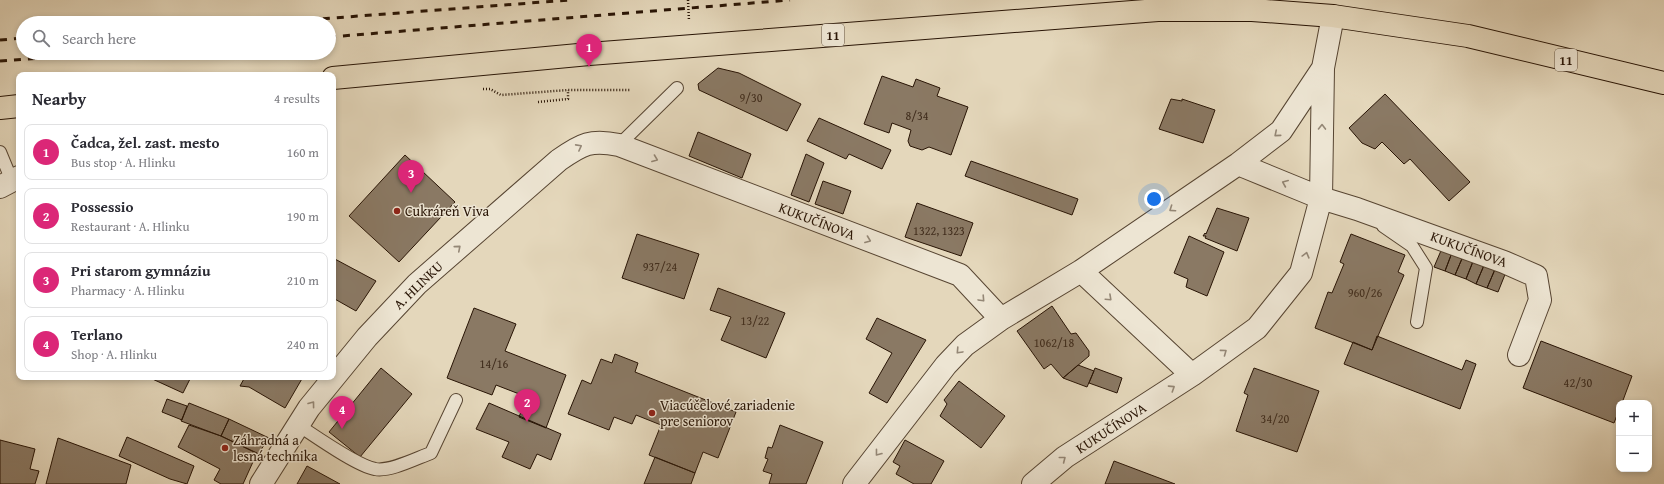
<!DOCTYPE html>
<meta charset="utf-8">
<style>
:root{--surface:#fff;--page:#f2f2f3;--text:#2b2b33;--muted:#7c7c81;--line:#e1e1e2;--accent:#db2777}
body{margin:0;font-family:"Gentium Book Plus",serif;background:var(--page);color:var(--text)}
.controls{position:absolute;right:12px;bottom:12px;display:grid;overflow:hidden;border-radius:8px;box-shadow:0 2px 6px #0003}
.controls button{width:36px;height:36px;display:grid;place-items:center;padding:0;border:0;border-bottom:1px solid var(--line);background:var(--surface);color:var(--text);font:20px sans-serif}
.you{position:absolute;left:1154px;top:199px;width:14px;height:14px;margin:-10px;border:3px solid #fff;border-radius:50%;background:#1a73e8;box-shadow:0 0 0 6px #1a73e833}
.badge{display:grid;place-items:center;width:26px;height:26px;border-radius:50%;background:var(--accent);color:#fff;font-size:13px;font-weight:700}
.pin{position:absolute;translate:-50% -33px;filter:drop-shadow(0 1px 2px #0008)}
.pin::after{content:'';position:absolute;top:21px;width:14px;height:12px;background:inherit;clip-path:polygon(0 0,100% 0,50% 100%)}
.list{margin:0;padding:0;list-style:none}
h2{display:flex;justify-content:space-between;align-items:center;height:52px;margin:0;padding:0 16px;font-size:17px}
h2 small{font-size:13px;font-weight:400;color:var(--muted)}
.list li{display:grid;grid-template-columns:26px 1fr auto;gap:12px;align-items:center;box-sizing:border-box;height:56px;margin:0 8px 8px;padding:0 8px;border:1px solid var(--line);border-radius:8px}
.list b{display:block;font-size:15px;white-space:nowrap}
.list p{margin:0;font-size:13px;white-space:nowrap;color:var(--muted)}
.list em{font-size:13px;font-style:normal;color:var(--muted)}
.icon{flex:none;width:22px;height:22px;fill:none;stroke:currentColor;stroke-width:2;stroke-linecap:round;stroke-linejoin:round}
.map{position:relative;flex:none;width:1664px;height:484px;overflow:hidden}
.search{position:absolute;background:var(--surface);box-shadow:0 2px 6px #0003;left:16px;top:16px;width:320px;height:44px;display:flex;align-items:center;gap:10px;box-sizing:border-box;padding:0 14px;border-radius:22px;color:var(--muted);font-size:15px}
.panel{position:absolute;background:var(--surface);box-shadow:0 2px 6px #0003;left:16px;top:72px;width:320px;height:308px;border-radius:8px}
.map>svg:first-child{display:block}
.building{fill:#8a7964;stroke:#281405}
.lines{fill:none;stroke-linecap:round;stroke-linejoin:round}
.service-casing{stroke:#574532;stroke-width:14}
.minor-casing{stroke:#574532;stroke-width:24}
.primary-casing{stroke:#281405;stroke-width:24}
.path{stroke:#281405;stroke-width:2.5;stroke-dasharray:1 2;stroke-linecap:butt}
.service{stroke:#ede5d3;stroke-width:12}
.minor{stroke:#ede5d3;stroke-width:22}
.primary{stroke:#e4d7bb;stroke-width:22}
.rail{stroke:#281405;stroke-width:3;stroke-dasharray:7 7;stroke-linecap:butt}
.oneway{stroke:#948776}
.poi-dot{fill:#8f2418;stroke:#ede5d3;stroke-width:1.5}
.labels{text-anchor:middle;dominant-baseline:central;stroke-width:3;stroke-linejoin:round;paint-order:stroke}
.number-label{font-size:12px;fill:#402d1d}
.shield{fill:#ede5d3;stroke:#635343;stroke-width:1}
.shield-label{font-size:13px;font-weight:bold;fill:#281405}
.poi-label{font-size:14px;fill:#281405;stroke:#ede5d3;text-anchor:start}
.street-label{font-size:14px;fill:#281405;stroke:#ede5d3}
</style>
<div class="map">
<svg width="1664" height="484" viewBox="0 0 1664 484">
<rect width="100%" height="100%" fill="#e4d7bb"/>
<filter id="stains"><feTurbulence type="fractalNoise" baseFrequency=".005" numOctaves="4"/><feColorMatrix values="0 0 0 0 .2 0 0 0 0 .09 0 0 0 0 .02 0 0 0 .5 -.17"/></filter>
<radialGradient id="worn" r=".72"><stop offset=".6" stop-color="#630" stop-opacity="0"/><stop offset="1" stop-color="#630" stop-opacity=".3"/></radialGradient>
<!-- building -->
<path class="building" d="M 718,68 L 739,73 L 801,104 L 787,131 L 699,90 L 698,84 Z
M 882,76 L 913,87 L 916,79 L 940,88 L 937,96 L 968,107 L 951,155 L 929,147 L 922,150 L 910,146 L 908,141 L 911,130 L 892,123 L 889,133 L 864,124 Z
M 1385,94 L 1470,182 L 1449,201 L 1410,159 L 1404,164 L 1382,142 L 1375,149 L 1362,143 L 1349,128 Z
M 1171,99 L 1182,101 L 1182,99 L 1215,110 L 1203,143 L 1159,129 Z
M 819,118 L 891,150 L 882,169 L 849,154 L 846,159 L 807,141 Z
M 698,132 L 751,154 L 742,178 L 689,156 Z
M 806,154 L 824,163 L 809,202 L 791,195 Z
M 405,155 L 455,202 L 399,262 L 349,216 Z
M 971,161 L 1078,199 L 1072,215 L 965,176 Z
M 823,181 L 851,191 L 843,214 L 815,204 Z
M 917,203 L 973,223 L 961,256 L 905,237 Z
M 1217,208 L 1249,218 L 1237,251 L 1205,238 L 1206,236 L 1203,236 L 1205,233 L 1206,234 Z
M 637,234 L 699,254 L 684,299 L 622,278 Z
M 1351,234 L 1405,255 L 1398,272 L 1404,275 L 1372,350 L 1315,328 L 1328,292 L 1332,293 L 1344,264 L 1340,262 Z
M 1189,236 L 1224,252 L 1207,296 L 1186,287 L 1188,279 L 1174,273 Z
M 1443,246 L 1453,250 L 1445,271 L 1434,267 Z
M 1453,250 L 1464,254 L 1455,275 L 1445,271 Z
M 1464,254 L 1474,259 L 1466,279 L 1455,275 Z
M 333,258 L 376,281 L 356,311 L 333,298 Z
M 1474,259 L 1485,263 L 1476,284 L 1466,279 Z
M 1485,263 L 1496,267 L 1487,288 L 1476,284 Z
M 1496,267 L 1506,272 L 1498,292 L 1487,288 Z
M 718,288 L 785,313 L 766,358 L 721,340 L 731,317 L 710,310 Z
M 1052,306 L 1071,334 L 1076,333 L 1089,351 L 1089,356 L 1063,378 L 1051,364 L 1044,369 L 1017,331 Z
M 474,308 L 516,324 L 505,351 L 566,375 L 546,428 L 519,417 L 527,397 L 496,385 L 492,395 L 447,378 Z
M 877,318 L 926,340 L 887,403 L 869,393 L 892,353 L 866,339 Z
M 1377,336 L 1462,370 L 1466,360 L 1476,364 L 1460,409 L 1344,364 L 1353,342 L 1372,350 Z
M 1541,341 L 1632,376 L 1622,403 L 1619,403 L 1619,410 L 1614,423 L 1523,388 Z
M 615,354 L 638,363 L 635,372 L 736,412 L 718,458 L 703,452 L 695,473 L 649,455 L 661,425 L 636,415 L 632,424 L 614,417 L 609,430 L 568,414 L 582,380 L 591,384 L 601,359 L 612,363 Z
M 1078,365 L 1094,371 L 1087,387 L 1063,378 Z
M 381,368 L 412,394 L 360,457 L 329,432 Z
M 1095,368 L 1122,378 L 1117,393 L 1089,383 Z
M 1254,368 L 1319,391 L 1297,452 L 1236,431 L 1248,395 L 1244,393 Z
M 148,377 L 187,377 L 190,379 L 183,393 Z
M 245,377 L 303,377 L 285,408 L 249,387 L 240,386 Z
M 959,381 L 1005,416 L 981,448 L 940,416 L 947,404 L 944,400 Z
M 167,399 L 187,406 L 182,420 L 162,412 Z
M 189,403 L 229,419 L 221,436 L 181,421 Z
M 489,403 L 561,434 L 551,460 L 537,454 L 530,469 L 502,457 L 509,442 L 476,429 Z
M 229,419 L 269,438 L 258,454 L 221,436 Z
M 189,425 L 221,436 L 257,453 L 243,484 L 221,484 L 214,480 L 220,469 L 178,447 Z
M 780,425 L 823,442 L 806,484 L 769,484 L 772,474 L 763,471 L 768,459 L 765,458 L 768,447 L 772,448 Z
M 127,437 L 194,466 L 187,484 L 170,479 L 119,456 Z
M 58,438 L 131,465 L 126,484 L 46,484 Z
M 0,440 L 35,449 L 30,469 L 39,471 L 35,484 L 0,484 Z
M 905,440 L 944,461 L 931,484 L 914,484 L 896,474 L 900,466 L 893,462 Z
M 655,457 L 695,473 L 691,484 L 644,484 Z
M 1114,461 L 1175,484 L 1105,484 Z
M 307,466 L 340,484 L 297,484 Z"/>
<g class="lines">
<defs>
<path id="service" d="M 619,145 L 677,88
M 0,152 L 12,181
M 1383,226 L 1412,246 L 1426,268 L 1417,322
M 298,425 C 315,436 357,466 375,469 C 390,472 417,458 431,453 L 456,400"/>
<path id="minor" d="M 1238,164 L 1321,198 L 1357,209 L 1504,262 L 1536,276 L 1540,300 L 1519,355
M 0,187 L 19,177
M 1081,271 L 1192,375
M 261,484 L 309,408 L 367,337 L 417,284 L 559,160 C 582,144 591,139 619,145 L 960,275 L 1001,319
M 854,484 L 946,365 L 965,345 L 1001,319 L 1081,271 L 1238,164 L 1281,131 L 1323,68
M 1033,484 L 1065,457 L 1192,375 L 1257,328 L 1301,273 L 1321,198 L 1323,68 L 1333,16"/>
<path id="primary" d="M 333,78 L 589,54 L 1158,10 L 1252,10 L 1333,16 L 1468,36 L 1664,83
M 0,108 L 19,106"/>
</defs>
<!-- service casing -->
<use href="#service" class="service-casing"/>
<!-- minor casing -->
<use href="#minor" class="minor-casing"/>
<!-- primary casing -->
<use href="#primary" class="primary-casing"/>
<!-- path -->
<path class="path" d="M 688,0 L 689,21
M 483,89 L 490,89 L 501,95 L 568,90 L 631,90
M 538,102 L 568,99 L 568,90"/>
<!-- service -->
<use href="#service" class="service"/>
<!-- minor -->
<use href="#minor" class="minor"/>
<!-- primary -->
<use href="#primary" class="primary"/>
<!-- rail -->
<path class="rail" d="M 267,23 L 570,0
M 329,37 L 790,0
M 0,40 L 23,38
M 0,61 L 109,53"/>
</g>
<!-- one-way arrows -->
<defs><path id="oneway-chevron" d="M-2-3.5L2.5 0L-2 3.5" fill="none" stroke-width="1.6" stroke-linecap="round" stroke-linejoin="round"/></defs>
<g class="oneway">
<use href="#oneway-chevron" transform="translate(1322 127) rotate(-89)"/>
<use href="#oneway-chevron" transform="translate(1277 134) rotate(140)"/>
<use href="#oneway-chevron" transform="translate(579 147) rotate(-28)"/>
<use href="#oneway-chevron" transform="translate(655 159) rotate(21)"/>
<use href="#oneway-chevron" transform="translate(1285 183) rotate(-157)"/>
<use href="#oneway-chevron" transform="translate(1172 209) rotate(146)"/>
<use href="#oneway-chevron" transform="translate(868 240) rotate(21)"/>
<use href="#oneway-chevron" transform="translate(458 248) rotate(-41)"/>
<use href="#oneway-chevron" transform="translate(1306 255) rotate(-75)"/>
<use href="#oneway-chevron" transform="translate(1109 298) rotate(43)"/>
<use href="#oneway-chevron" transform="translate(982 299) rotate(47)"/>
<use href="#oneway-chevron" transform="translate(959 351) rotate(133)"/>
<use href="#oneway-chevron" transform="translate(1224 352) rotate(-36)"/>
<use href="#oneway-chevron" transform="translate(1172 388) rotate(-33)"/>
<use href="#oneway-chevron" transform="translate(312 404) rotate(-53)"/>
<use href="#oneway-chevron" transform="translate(878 453) rotate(128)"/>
<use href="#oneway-chevron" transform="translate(1063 459) rotate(-38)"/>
</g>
<!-- markers -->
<g class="poi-dot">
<circle cx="397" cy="211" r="4"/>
<circle cx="652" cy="413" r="4"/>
<circle cx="225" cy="448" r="4"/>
</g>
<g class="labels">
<!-- number labels -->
<g class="number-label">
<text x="751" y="97">9/30</text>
<text x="917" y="115">8/34</text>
<text x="939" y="230">1322, 1323</text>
<text x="660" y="266">937/24</text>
<text x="1365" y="292">960/26</text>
<text x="755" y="320">13/22</text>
<text x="1054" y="342">1062/18</text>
<text x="494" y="363">14/16</text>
<text x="1578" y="382">42/30</text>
<text x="1275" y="418">34/20</text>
</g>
<!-- shield labels -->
<g class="shield">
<rect x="822" y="24" width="22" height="22" rx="3"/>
<rect x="1555" y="49" width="22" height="22" rx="3"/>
</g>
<g class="shield-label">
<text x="833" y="35">11</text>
<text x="1566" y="60">11</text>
</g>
<!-- poi labels -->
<g class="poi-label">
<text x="405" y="211">Cukráreň Viva</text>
<text x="660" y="405">Viacúčelové zariadenie<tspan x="660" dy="16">pre seniorov</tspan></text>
<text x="233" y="440">Záhradná a<tspan x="233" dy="16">lesná technika</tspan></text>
</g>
<!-- street labels -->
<g class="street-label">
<text transform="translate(817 221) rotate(21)">KUKUČÍNOVA</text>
<text transform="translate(1469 249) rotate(20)">KUKUČÍNOVA</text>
<text transform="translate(418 285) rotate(-44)">A. HLINKU</text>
<text transform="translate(1111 428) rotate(-33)">KUKUČÍNOVA</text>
</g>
</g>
<rect width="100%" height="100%" filter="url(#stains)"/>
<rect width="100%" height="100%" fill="url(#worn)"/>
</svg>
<div class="controls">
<button>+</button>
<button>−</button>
</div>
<div class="you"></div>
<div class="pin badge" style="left:589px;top:67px">1</div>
<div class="pin badge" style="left:527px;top:422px">2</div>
<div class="pin badge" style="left:411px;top:193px">3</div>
<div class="pin badge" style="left:342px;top:429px">4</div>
<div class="search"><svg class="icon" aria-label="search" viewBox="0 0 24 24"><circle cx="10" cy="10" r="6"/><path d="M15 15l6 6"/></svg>Search here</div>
<section class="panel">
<h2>Nearby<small>4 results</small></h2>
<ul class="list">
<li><span class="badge">1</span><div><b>Čadca, žel. zast. mesto</b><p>Bus stop · A. Hlinku</p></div><em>160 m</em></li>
<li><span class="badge">2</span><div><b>Possessio</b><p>Restaurant · A. Hlinku</p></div><em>190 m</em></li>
<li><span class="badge">3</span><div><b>Pri starom gymnáziu</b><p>Pharmacy · A. Hlinku</p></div><em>210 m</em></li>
<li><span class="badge">4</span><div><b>Terlano</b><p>Shop · A. Hlinku</p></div><em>240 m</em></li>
</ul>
</section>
</div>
